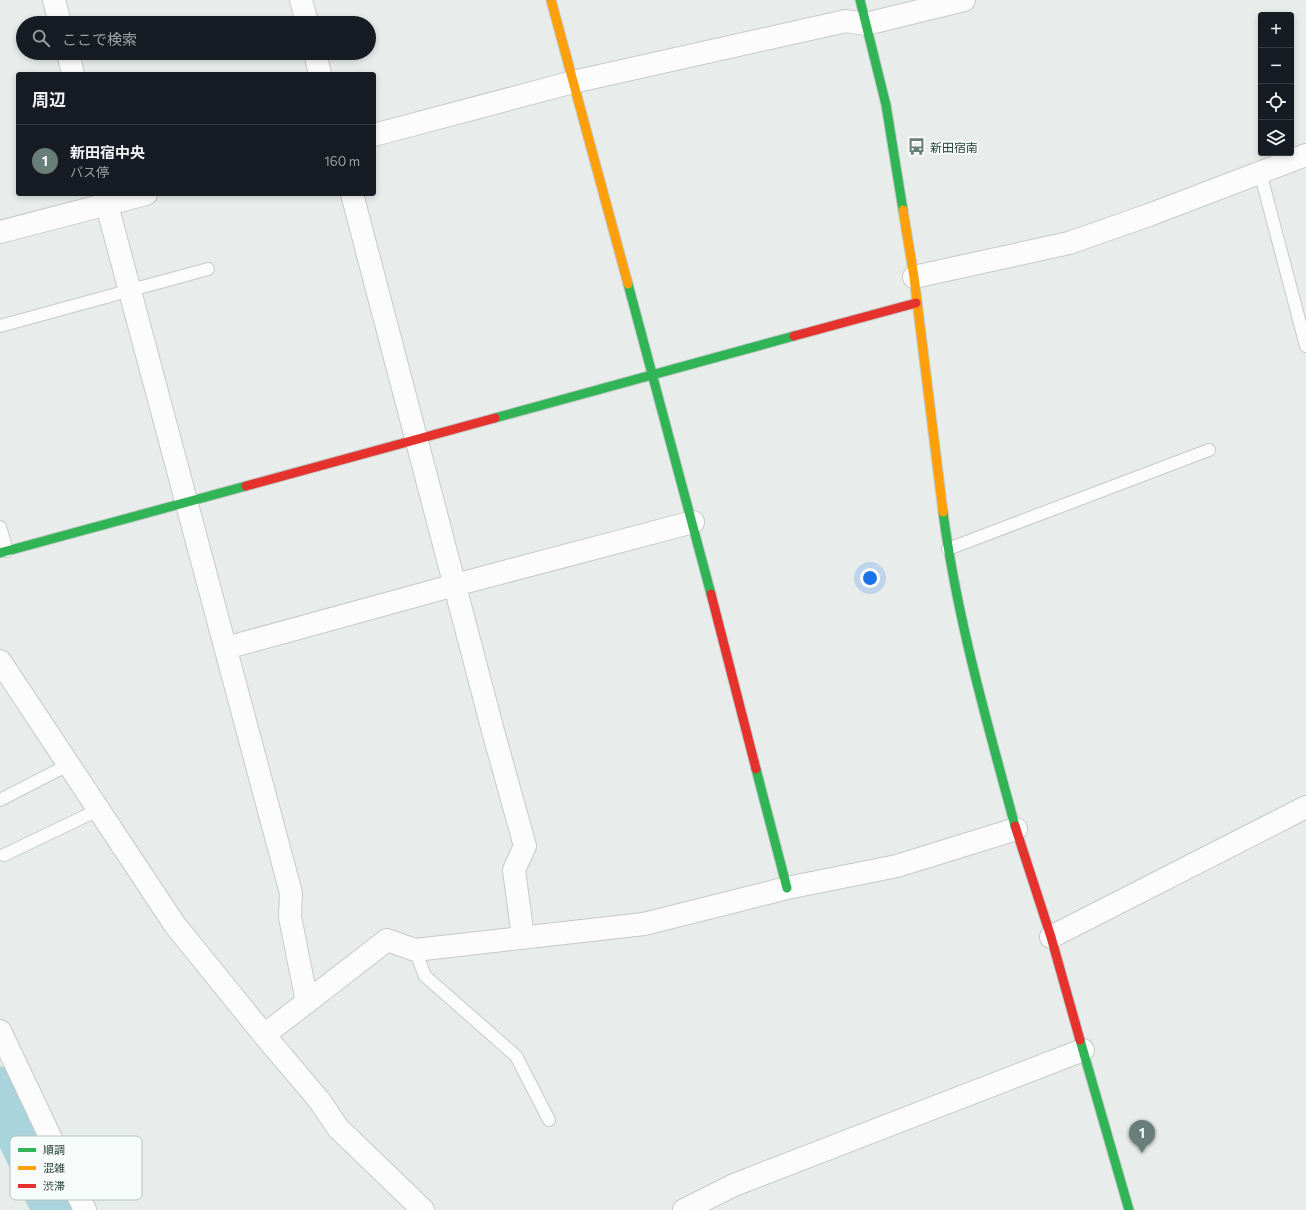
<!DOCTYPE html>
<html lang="ja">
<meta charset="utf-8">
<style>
:root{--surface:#171b24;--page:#242831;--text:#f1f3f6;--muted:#9ea1a6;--line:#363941;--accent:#697e78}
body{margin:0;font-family:Commissioner,"Noto Sans JP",sans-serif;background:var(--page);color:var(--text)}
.controls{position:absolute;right:12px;top:12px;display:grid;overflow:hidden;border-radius:4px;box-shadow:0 2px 6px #0003}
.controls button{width:36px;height:36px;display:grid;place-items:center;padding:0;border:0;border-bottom:1px solid var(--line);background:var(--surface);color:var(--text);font:20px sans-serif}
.you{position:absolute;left:870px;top:578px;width:14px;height:14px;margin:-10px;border:3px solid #fff;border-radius:50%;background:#1a73e8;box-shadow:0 0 0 6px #1a73e833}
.badge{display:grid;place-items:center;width:26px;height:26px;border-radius:50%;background:var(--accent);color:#fff;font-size:13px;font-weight:700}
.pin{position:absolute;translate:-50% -33px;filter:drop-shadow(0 1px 2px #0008)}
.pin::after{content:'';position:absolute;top:21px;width:14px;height:12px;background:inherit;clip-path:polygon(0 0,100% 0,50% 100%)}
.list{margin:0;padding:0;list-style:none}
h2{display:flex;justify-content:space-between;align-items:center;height:52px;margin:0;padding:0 16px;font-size:17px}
h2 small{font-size:13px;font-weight:400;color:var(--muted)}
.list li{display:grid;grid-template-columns:26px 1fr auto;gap:12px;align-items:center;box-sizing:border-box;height:72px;padding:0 16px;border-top:1px solid var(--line)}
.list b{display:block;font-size:15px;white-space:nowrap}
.list p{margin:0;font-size:13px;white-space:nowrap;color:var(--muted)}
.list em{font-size:13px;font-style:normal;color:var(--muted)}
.icon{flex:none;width:22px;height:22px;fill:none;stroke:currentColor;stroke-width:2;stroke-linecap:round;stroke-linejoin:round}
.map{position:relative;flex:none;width:1306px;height:1210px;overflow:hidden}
.search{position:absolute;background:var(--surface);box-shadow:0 2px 6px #0003;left:16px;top:16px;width:360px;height:44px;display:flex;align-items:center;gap:10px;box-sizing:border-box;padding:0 14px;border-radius:22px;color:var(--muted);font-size:15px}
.panel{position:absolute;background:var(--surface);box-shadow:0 2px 6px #0003;left:16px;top:72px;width:360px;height:124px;border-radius:4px}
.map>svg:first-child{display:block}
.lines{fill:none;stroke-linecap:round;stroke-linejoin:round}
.river{stroke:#a9d4db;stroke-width:49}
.lane-casing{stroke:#c5cac8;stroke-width:14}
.street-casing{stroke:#c5cac8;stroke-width:24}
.fast-casing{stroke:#c3cbc8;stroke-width:11}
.slow-casing{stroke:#c3cbc8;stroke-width:11}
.jam-casing{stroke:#c3cbc8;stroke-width:11}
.lane{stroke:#fcfcfc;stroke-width:12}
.street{stroke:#fcfcfc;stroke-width:22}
.fast{stroke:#30b455;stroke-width:9}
.slow{stroke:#ff9f0a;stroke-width:9}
.jam{stroke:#e5322d;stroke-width:9}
.labels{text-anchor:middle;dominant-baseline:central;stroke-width:3.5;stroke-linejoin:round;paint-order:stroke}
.poi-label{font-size:12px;fill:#24423a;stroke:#f7fbf9;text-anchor:start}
.key{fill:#f7fbf9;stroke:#b8c4c0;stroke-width:1}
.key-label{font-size:11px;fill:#24423a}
</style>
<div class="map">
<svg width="1306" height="1210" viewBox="0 0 1306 1210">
<rect width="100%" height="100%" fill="#e8edeb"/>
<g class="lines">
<!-- river -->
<path class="river" d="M 0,1091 L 57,1210"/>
<defs>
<path id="lane" d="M 1260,172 L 1306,346
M 0,326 L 208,269
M 0,527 L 7,551
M 948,549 L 1209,450
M 0,800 L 68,765
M 4,855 L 98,810
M 415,950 L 425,976 L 516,1056 L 549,1120"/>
<path id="street" d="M 54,0 L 60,23
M 301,0 L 307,23
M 68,53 L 73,74
M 315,53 L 320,74
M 374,135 L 573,82 L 846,21 L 866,24 L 964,0
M 104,194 L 291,893 L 290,917 L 307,1002 L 264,1035
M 352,194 L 493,731 L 525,846 L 514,870 L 523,937
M 0,232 L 146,194
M 914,277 L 1069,243 L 1149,215 L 1306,155
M 226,648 L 455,585 L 693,522
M 0,661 L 175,925 L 264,1035 L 319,1100 L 338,1128 L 423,1210
M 1051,937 L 1306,807
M 307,1002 L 387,940 L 415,950 L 644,924 L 787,888 L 897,866 L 1016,829
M 0,1031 L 85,1210
M 684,1210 L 734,1185 L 1083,1050"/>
<path id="fast" d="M 860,0 L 886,105 L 903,210
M 628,284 L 711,594
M 495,418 L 794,336
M 943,512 C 957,619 987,722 1015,826
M 0,553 L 246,486
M 756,769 L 787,888
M 1080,1040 L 1129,1210"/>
<path id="slow" d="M 551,0 L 628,284
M 903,210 L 914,277 L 943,512"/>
<path id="jam" d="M 794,336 L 916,303
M 246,486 L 495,418
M 711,594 L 756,769
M 1015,826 L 1051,937 L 1080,1040"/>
</defs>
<!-- lane casing -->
<use href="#lane" class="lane-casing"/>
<!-- street casing -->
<use href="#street" class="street-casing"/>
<!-- fast casing -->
<use href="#fast" class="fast-casing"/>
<!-- slow casing -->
<use href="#slow" class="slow-casing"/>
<!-- jam casing -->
<use href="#jam" class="jam-casing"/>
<!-- lane -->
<use href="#lane" class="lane"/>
<!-- street -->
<use href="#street" class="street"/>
<!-- fast -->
<use href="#fast" class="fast"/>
<!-- slow -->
<use href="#slow" class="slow"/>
<!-- jam -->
<use href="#jam" class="jam"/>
</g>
<!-- icons -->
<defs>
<symbol id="bus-bare" viewBox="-9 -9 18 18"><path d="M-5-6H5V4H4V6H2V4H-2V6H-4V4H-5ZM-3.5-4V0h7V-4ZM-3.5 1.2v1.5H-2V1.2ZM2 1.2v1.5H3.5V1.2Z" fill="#697e78" stroke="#f7fbf9" stroke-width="2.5" paint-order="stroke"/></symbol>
</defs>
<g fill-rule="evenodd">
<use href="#bus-bare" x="904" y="134" width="25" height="25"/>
</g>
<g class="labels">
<!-- poi labels -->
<g class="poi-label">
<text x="930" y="147">新田宿南</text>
</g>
</g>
<!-- legend -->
<rect x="10" y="1136" width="132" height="64" rx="6" class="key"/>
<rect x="18" y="1148" width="18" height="4" fill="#30b455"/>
<rect x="18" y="1166" width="18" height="4" fill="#ff9f0a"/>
<rect x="18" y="1184" width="18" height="4" fill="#e5322d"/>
<g class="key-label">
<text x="43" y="1154">順調</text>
<text x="43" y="1172">混雑</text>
<text x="43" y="1190">渋滞</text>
</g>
</svg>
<div class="controls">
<button>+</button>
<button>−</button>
<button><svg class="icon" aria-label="locate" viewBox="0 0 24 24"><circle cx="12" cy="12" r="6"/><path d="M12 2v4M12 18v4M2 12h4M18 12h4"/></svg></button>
<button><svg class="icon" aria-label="layers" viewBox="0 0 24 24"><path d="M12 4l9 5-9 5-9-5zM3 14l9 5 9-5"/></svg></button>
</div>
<div class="you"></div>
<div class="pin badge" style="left:1142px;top:1153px">1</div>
<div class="search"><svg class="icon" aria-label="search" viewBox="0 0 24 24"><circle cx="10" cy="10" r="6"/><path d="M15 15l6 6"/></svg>ここで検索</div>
<section class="panel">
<h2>周辺<small></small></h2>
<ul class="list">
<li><span class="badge">1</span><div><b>新田宿中央</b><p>バス停</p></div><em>160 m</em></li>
</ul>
</section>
</div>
